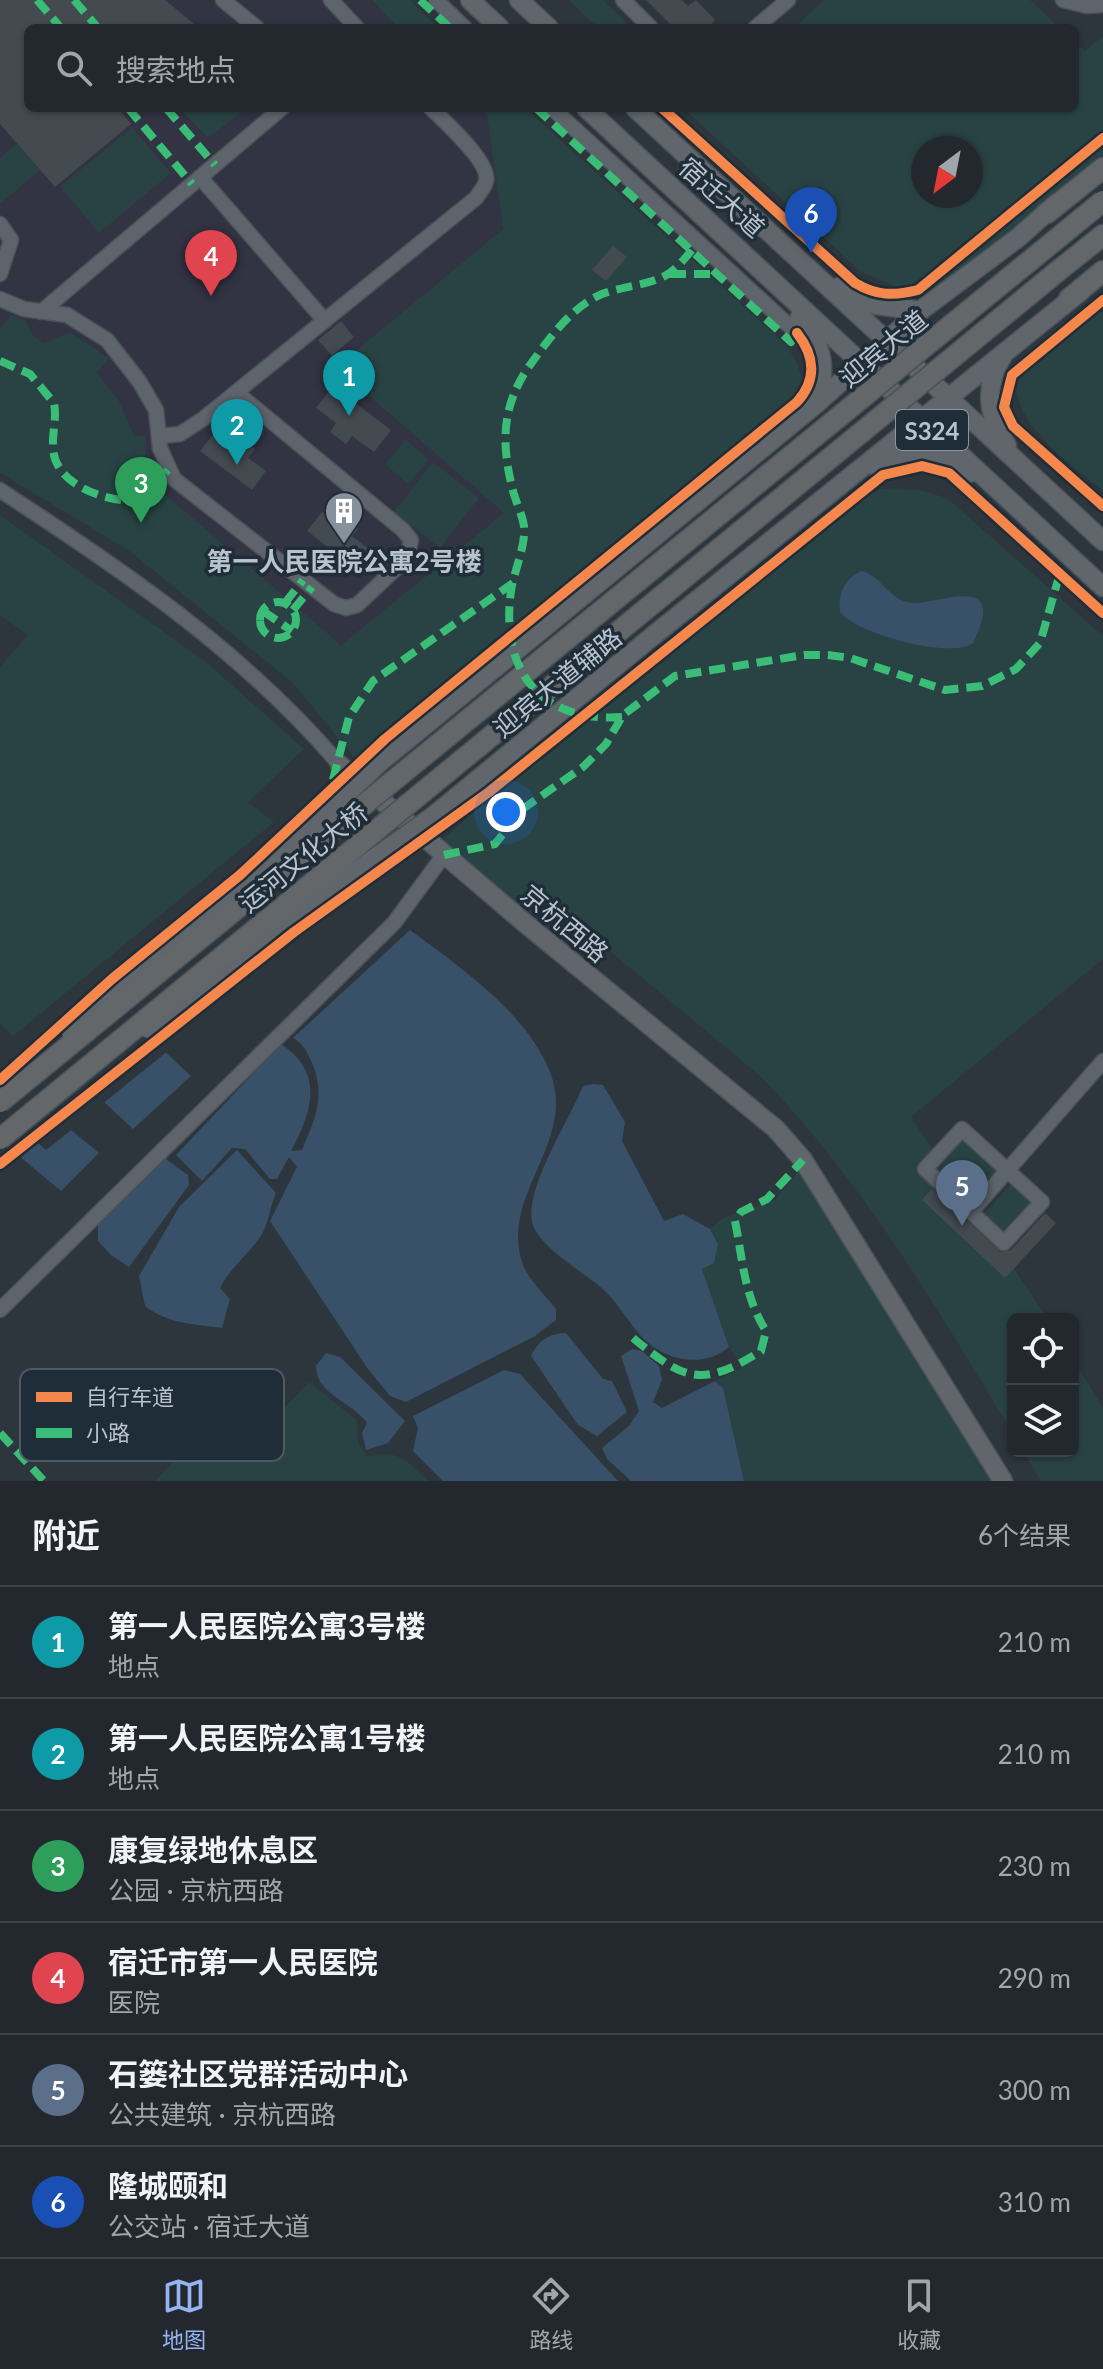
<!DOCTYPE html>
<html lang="zh">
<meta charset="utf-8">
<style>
:root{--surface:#22282e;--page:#2e343a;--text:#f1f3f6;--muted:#a2a6aa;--line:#3f444a;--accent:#95b2f1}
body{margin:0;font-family:Lato,"Noto Sans SC",sans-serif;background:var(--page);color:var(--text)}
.controls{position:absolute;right:24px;bottom:24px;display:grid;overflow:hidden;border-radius:12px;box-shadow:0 2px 6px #0004}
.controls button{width:72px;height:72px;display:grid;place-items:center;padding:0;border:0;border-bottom:2px solid var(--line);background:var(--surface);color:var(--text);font:40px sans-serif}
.compass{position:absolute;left:911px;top:136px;width:72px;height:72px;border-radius:50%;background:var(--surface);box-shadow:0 2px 6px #0004;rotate:212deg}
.you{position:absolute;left:506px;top:812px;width:28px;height:28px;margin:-20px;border:6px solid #fff;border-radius:50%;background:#1a73e8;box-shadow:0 0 0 12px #1a73e833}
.badge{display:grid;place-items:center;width:52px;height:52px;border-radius:50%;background:var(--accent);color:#fff;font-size:26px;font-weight:700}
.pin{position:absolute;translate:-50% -66px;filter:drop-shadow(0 2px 4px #0008)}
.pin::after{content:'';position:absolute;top:42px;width:28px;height:24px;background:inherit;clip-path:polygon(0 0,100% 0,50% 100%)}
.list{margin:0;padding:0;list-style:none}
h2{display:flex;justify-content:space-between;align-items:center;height:104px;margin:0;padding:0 32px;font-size:34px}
h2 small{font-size:26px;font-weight:400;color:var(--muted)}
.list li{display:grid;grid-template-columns:52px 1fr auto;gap:24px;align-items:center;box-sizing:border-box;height:112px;padding:0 32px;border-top:2px solid var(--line)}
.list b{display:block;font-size:30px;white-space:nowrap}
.list p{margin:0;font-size:26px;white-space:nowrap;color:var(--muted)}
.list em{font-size:26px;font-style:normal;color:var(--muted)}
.icon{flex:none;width:44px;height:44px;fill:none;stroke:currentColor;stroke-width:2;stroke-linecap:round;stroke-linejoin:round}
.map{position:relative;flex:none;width:1103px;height:1481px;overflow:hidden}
.search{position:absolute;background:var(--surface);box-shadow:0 2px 6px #0004;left:24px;right:24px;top:24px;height:88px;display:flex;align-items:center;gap:20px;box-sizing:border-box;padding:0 28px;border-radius:12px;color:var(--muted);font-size:30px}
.sheet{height:776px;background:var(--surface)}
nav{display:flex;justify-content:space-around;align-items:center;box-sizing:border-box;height:112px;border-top:2px solid var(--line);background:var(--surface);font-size:22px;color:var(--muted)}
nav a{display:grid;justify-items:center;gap:4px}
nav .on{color:var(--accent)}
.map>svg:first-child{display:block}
.medical{fill:#323343}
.green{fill:#294344;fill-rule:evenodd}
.water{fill:#385168}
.pier{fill:#2d353d}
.building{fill:#434a50}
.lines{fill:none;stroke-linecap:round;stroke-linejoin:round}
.minor-casing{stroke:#4c5157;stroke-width:17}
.major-casing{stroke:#4b525a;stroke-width:21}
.highway-casing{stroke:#4a5159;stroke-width:23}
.minor{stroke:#5d646b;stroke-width:14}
.major{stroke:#60666c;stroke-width:18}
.highway{stroke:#63676a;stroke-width:20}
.major-bridge-casing{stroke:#4b525a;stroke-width:21;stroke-linecap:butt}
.highway-bridge-casing{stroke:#4a5159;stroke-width:23;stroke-linecap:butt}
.major-bridge{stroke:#60666c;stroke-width:18}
.highway-bridge{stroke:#63676a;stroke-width:20}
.quiet{stroke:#3abd76;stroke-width:8;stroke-dasharray:16 8;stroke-linecap:butt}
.cycleway-casing{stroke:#1f2d39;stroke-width:15}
.cycleway{stroke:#f5874c;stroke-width:10}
.labels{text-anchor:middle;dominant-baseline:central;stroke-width:7;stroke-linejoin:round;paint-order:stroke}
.shield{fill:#1f2d39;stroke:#8a96a1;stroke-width:2}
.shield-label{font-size:24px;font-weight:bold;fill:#b8c3cd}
.street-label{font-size:26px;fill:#b8c3cd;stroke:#1f2d39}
.poi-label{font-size:26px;font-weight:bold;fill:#b8c3cd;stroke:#1f2d39}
.key{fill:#1f2d39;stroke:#4d5a65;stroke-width:2}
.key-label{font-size:22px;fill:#b8c3cd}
</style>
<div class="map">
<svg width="1103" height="1481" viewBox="0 0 1103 1481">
<rect width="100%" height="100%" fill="#2d353d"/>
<!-- medical -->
<path class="medical" d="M 0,0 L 372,0 L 398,28 L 28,28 L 28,108 L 479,108 L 487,115 L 503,229 L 340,364 L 346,377 L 505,513 L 294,683 L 128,550 L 0,473 Z"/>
<!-- green -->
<path class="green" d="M 372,0 L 410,0 L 438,28 L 398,28 Z
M 569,0 L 603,0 L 632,28 L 598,28 Z
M 824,0 L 1030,0 L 1060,28 L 794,28 Z
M 1103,36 L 1103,162 L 939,287 L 902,289 L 861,272 L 683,108 L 1075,108 L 1075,42 L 1085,51 ZM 923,148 L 971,148 L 971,196 L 923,196 Z
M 179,108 L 247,108 L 208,138 Z
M 479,108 L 525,108 L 785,344 L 796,360 L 809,399 L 367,773 L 293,683 L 128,550 L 0,473 L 0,329 L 11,315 L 26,321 L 33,335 L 43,343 L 70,332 L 109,358 L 97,373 L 119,401 L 134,436 L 146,436 L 145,471 L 168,497 L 341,645 L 504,513 L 346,376 L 340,364 L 503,229 L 487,115 Z
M 132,128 L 171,173 L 99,233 L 60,186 Z
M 17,144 L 40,170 L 0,204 L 0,158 Z
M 1103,292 L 1103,491 C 1069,461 987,409 1027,355 C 1040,337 1084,308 1103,292 Z
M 406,440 L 429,460 L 408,484 L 385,464 Z
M 433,462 L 479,498 L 440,548 L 394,512 Z
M 882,489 L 920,490 L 947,498 L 1103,636 L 1103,959 L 911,1117 L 938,1158 L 961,1136 L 999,1171 L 968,1201 L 1048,1319 L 1013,1319 L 1013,1434 C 938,1309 861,1179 759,1075 L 539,892 L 526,905 L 515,905 L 450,848 L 444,838 L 663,648 L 861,498 Z
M 0,515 L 206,662 L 304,749 L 248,802 L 274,822 L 13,1036 L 0,1024 L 0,667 L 28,635 L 0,615 Z
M 800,1169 L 996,1481 L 744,1481 L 723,1388 L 715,1381 L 742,1368 L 729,1347 L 702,1269 L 714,1263 L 718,1244 L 710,1229 L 723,1218 L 775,1200 Z
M 1012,1183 L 1032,1203 L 1005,1233 L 984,1214 Z
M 1073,1359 L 1103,1408 L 1103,1481 L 1041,1481 L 1023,1451 L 1073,1451 Z
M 248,1381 L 282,1410 L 309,1382 L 357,1420 L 358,1443 L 367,1456 C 401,1450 405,1459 428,1481 L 155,1481 Z"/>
<!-- water -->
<path class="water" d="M 862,571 C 882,576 889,601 912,603 C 939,605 1009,570 973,643 C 951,660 855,633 840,612 C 838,594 844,578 862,571 Z
M 410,930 C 461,968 526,1012 550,1072 C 578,1142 498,1195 523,1265 C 529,1280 546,1296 556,1309 L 556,1320 L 535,1336 L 406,1402 L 390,1396 L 368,1369 L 270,1221 L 297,1167 L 289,1157 L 277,1179 L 270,1179 L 245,1149 L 232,1148 L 202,1181 L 176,1155 L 281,1044 C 325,1073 312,1112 291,1151 L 302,1150 C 315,1119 326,1096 312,1063 C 307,1052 304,1044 293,1038 Z
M 161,1048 L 191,1076 L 133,1129 L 62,1063 Z
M 593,1084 L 603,1085 L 625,1122 L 622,1141 L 664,1221 L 683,1214 L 710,1229 L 718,1244 L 714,1263 L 702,1269 L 729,1347 C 704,1369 663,1361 641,1336 C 625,1318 617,1300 598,1285 C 581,1271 537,1245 532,1222 C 525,1187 570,1119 583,1086 Z
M 19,1087 L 99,1153 L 61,1191 L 0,1140 Z
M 237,1150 L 276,1193 C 270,1207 268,1225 261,1236 C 248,1255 230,1268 220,1288 L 230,1299 L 222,1328 C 194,1324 168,1324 145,1306 L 139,1276 L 179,1207 Z
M 163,1157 L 188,1175 L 189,1185 L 129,1267 L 111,1255 L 98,1241 L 98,1221 Z
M 566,1333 L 603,1379 L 612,1381 L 627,1412 L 597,1436 L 578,1425 L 531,1356 C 539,1340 548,1334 566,1333 Z
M 632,1349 L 642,1351 L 659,1366 L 662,1380 L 653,1402 L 662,1408 L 715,1381 L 723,1388 L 744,1481 L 631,1481 L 607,1459 L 602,1448 L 629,1426 L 639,1411 L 621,1356 Z
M 326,1353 L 340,1357 L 405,1421 L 388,1443 L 366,1450 L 362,1433 L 367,1423 C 353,1402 316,1395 316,1366 Z
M 504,1370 L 520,1374 L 618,1481 L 443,1481 L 413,1451 L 418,1428 L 413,1416 Z"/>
<!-- pier -->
<path class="pier" d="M 131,1009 L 169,1050 L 101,1105 L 59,1066 L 59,1060 Z
M 22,1084 L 75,1127 L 46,1150 L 38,1143 L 17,1160 L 0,1145 L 0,1102 Z"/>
<!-- building -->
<path class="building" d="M 0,0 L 165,0 L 199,28 L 28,28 L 28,108 L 118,108 L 131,124 L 55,187 L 0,124 Z
M 646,0 L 682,0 L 688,6 L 696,0 L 715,20 L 708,28 L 674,28 Z
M 613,246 L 627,257 L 606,281 L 592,270 Z
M 341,321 L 354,337 L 332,356 L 318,340 Z
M 333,386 L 391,430 L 374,452 L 352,436 L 346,444 L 330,432 L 336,423 L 316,408 Z
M 215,432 L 234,446 L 240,438 L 255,449 L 248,458 L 266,471 L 252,490 L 200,451 Z
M 322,512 L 339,526 L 344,518 L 358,529 L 352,536 L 375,554 L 361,573 L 307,531 Z
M 932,1189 L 1001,1252 L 1011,1250 L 1045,1213 L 1056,1223 L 1005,1278 L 922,1200 Z"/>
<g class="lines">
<defs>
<path id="minor" d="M 223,0 L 257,28
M 331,0 L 357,28
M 436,0 L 465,28
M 623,0 L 651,28
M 1063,0 L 1087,6 L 1103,5
M 755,28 L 788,0
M 552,108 L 797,333
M 200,177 L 325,321
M 0,224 L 11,240 L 0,274
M 0,299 L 24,309 L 67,315 L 107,340 L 139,381 L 156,410 L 160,448 L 174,479 L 334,604 L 346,608 L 357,605 L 407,558 L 411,540 L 403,530 L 237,393
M 41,312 L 282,108
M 159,436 L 180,434 L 203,419 L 476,198 C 479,193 485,187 486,181 C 491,163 444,121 431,108
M 0,490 C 124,571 244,652 340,765
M 962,1129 L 1042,1202 L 1004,1243 L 925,1169 Z
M 971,1212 L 1103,1061
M 0,1310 L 394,923 L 444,855"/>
<path id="major" d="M 470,0 L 500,28
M 519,0 L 549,28
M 586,108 L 1103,587
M 635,108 L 1103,541
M 839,287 L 870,304 L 920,311
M 800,317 C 824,347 827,368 816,404
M 1003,355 C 983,387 988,415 1007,446
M 872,465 C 903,452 940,452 969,473
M 602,580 L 816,404 L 920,311 L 1019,237 L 1057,203
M 654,635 L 1081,291
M 340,765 L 526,924 L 776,1129 L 803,1160 L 1003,1481"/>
<path id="highway" d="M 1047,213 L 1103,168
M 1058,271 L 1103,235
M 1069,299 L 1103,271"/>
</defs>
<!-- minor casing -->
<use href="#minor" class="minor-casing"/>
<!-- major casing -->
<use href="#major" class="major-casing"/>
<!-- highway casing -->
<use href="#highway" class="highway-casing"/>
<!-- minor -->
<use href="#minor" class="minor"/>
<!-- major -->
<use href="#major" class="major"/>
<!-- highway -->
<use href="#highway" class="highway"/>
<defs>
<path id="major-bridge" d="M 148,1029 L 277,927 L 432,817 L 654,635
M 71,1032 L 263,874 L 379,763 L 602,580"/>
<path id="highway-bridge" d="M 0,1102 L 1103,201
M 0,1139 L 1058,271"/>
</defs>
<!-- major-bridge casing -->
<use href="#major-bridge" class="major-bridge-casing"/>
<!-- highway-bridge casing -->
<use href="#highway-bridge" class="highway-bridge-casing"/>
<!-- major-bridge -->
<use href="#major-bridge" class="major-bridge"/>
<!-- highway-bridge -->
<use href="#highway-bridge" class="highway-bridge"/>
<!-- quiet -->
<path class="quiet" d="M 37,0 L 61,28
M 74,0 L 98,28
M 420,0 L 450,28
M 128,108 L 192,184
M 166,108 L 215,165
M 536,108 L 791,342 L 797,333
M 670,274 L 718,274
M 0,361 L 30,374 L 54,403 C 57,418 52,433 53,448 C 55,486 107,502 138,501 L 168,470
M260 620a18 18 0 1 1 36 0a18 18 0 1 1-36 0Z
M 285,603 L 303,580
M 293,610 L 312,587
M 263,611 L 292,631
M 622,717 C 539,723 500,669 511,591 C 514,571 526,546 524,526 C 522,514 516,502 513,491 C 501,444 501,406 530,365 C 549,339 571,307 602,294 C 623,286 654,285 671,272 C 679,266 686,257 692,250
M 333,780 L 349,717 L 373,681 L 513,583
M 444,855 L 495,844 L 524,808 L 583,767 L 606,744 L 623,715 L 675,676 L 804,655 L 828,655 L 850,658 L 945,690 L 982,686 L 1016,669 L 1040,643 L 1058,580
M 633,1338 C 685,1381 702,1388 761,1351 L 766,1331 C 744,1296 743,1261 735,1221 L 741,1212 L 767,1199 L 803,1160
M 0,1433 L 44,1481"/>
<defs>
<path id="cycleway" d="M 662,108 L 855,283 C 877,296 894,296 918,290 L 1103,138
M 1103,300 L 1012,375 L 1004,407 L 1013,426 L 1103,506
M 0,1080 L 112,979 L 240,875 L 385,739 L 797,402 C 817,380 815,356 797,333
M 0,1164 L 294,932 L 489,792 L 883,475 L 922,466 L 949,473 L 1103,613"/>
</defs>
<!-- cycleway casing -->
<use href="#cycleway" class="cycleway-casing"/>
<!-- cycleway -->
<use href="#cycleway" class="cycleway"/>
</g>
<!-- icons -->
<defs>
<symbol id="building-pin" viewBox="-11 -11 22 30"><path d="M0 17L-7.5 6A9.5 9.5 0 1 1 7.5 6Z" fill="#87919b" stroke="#1f2d39"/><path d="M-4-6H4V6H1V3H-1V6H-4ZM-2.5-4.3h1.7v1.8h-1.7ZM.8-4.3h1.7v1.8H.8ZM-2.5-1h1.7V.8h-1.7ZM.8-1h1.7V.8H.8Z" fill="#fff"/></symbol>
</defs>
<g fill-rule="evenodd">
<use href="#building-pin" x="322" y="489" width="44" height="60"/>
</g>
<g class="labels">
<!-- shield labels -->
<rect class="shield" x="896" y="410" width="72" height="40" rx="6"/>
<g class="shield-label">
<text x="932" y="430">S324</text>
</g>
<!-- street labels -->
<g class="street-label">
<text transform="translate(722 197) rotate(42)">宿迁大道</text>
<text transform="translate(883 348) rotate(-39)">迎宾大道</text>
<text transform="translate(557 682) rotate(-39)">迎宾大道辅路</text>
<text transform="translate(303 857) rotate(-39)">运河文化大桥</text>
<text transform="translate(565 923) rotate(40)">京杭西路</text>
</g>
<!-- poi labels -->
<g class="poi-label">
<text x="344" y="561">第一人民医院公寓2号楼</text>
</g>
</g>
<!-- legend -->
<rect x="20" y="1369" width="264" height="92" rx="12" class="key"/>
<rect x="36" y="1392" width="36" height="10" fill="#f5874c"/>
<rect x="36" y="1428" width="36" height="10" fill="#3abd76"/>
<g class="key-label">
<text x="86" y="1405">自行车道</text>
<text x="86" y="1441">小路</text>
</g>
</svg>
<div class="controls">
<button><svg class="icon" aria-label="locate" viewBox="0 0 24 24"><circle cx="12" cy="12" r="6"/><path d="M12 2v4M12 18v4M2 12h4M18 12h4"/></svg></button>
<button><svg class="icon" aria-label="layers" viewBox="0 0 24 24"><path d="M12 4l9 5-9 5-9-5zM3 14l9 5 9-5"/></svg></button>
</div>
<svg class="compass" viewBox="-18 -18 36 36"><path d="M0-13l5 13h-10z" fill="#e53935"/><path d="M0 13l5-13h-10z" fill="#a2a6aa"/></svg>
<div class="you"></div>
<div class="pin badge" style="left:349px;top:416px;background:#0f9aa8">1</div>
<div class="pin badge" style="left:237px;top:465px;background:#0f9aa8">2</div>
<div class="pin badge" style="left:141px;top:523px;background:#2e9e5b">3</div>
<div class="pin badge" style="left:211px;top:296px;background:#e0444e">4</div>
<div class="pin badge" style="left:962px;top:1226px;background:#5c6f8a">5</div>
<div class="pin badge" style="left:811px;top:253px;background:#1a4fb4">6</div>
<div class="search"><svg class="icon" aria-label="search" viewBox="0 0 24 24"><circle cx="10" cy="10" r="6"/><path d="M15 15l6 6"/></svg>搜索地点</div>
</div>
<section class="sheet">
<h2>附近<small>6个结果</small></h2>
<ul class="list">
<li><span class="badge" style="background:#0f9aa8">1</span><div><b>第一人民医院公寓3号楼</b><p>地点</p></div><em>210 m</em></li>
<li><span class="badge" style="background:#0f9aa8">2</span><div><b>第一人民医院公寓1号楼</b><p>地点</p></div><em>210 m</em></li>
<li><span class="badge" style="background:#2e9e5b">3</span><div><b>康复绿地休息区</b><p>公园 · 京杭西路</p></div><em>230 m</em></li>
<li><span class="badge" style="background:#e0444e">4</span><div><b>宿迁市第一人民医院</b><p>医院</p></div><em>290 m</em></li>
<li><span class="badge" style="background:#5c6f8a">5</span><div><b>石篓社区党群活动中心</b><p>公共建筑 · 京杭西路</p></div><em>300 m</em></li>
<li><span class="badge" style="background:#1a4fb4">6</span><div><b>隆城颐和</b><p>公交站 · 宿迁大道</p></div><em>310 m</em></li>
</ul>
</section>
<nav>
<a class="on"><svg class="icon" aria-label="map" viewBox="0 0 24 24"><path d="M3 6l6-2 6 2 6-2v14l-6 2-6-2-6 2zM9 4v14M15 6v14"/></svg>地图</a>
<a><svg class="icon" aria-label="directions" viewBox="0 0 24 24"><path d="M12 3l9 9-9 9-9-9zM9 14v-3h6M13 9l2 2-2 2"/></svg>路线</a>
<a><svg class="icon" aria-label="saved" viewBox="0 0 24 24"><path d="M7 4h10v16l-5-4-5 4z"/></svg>收藏</a>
</nav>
